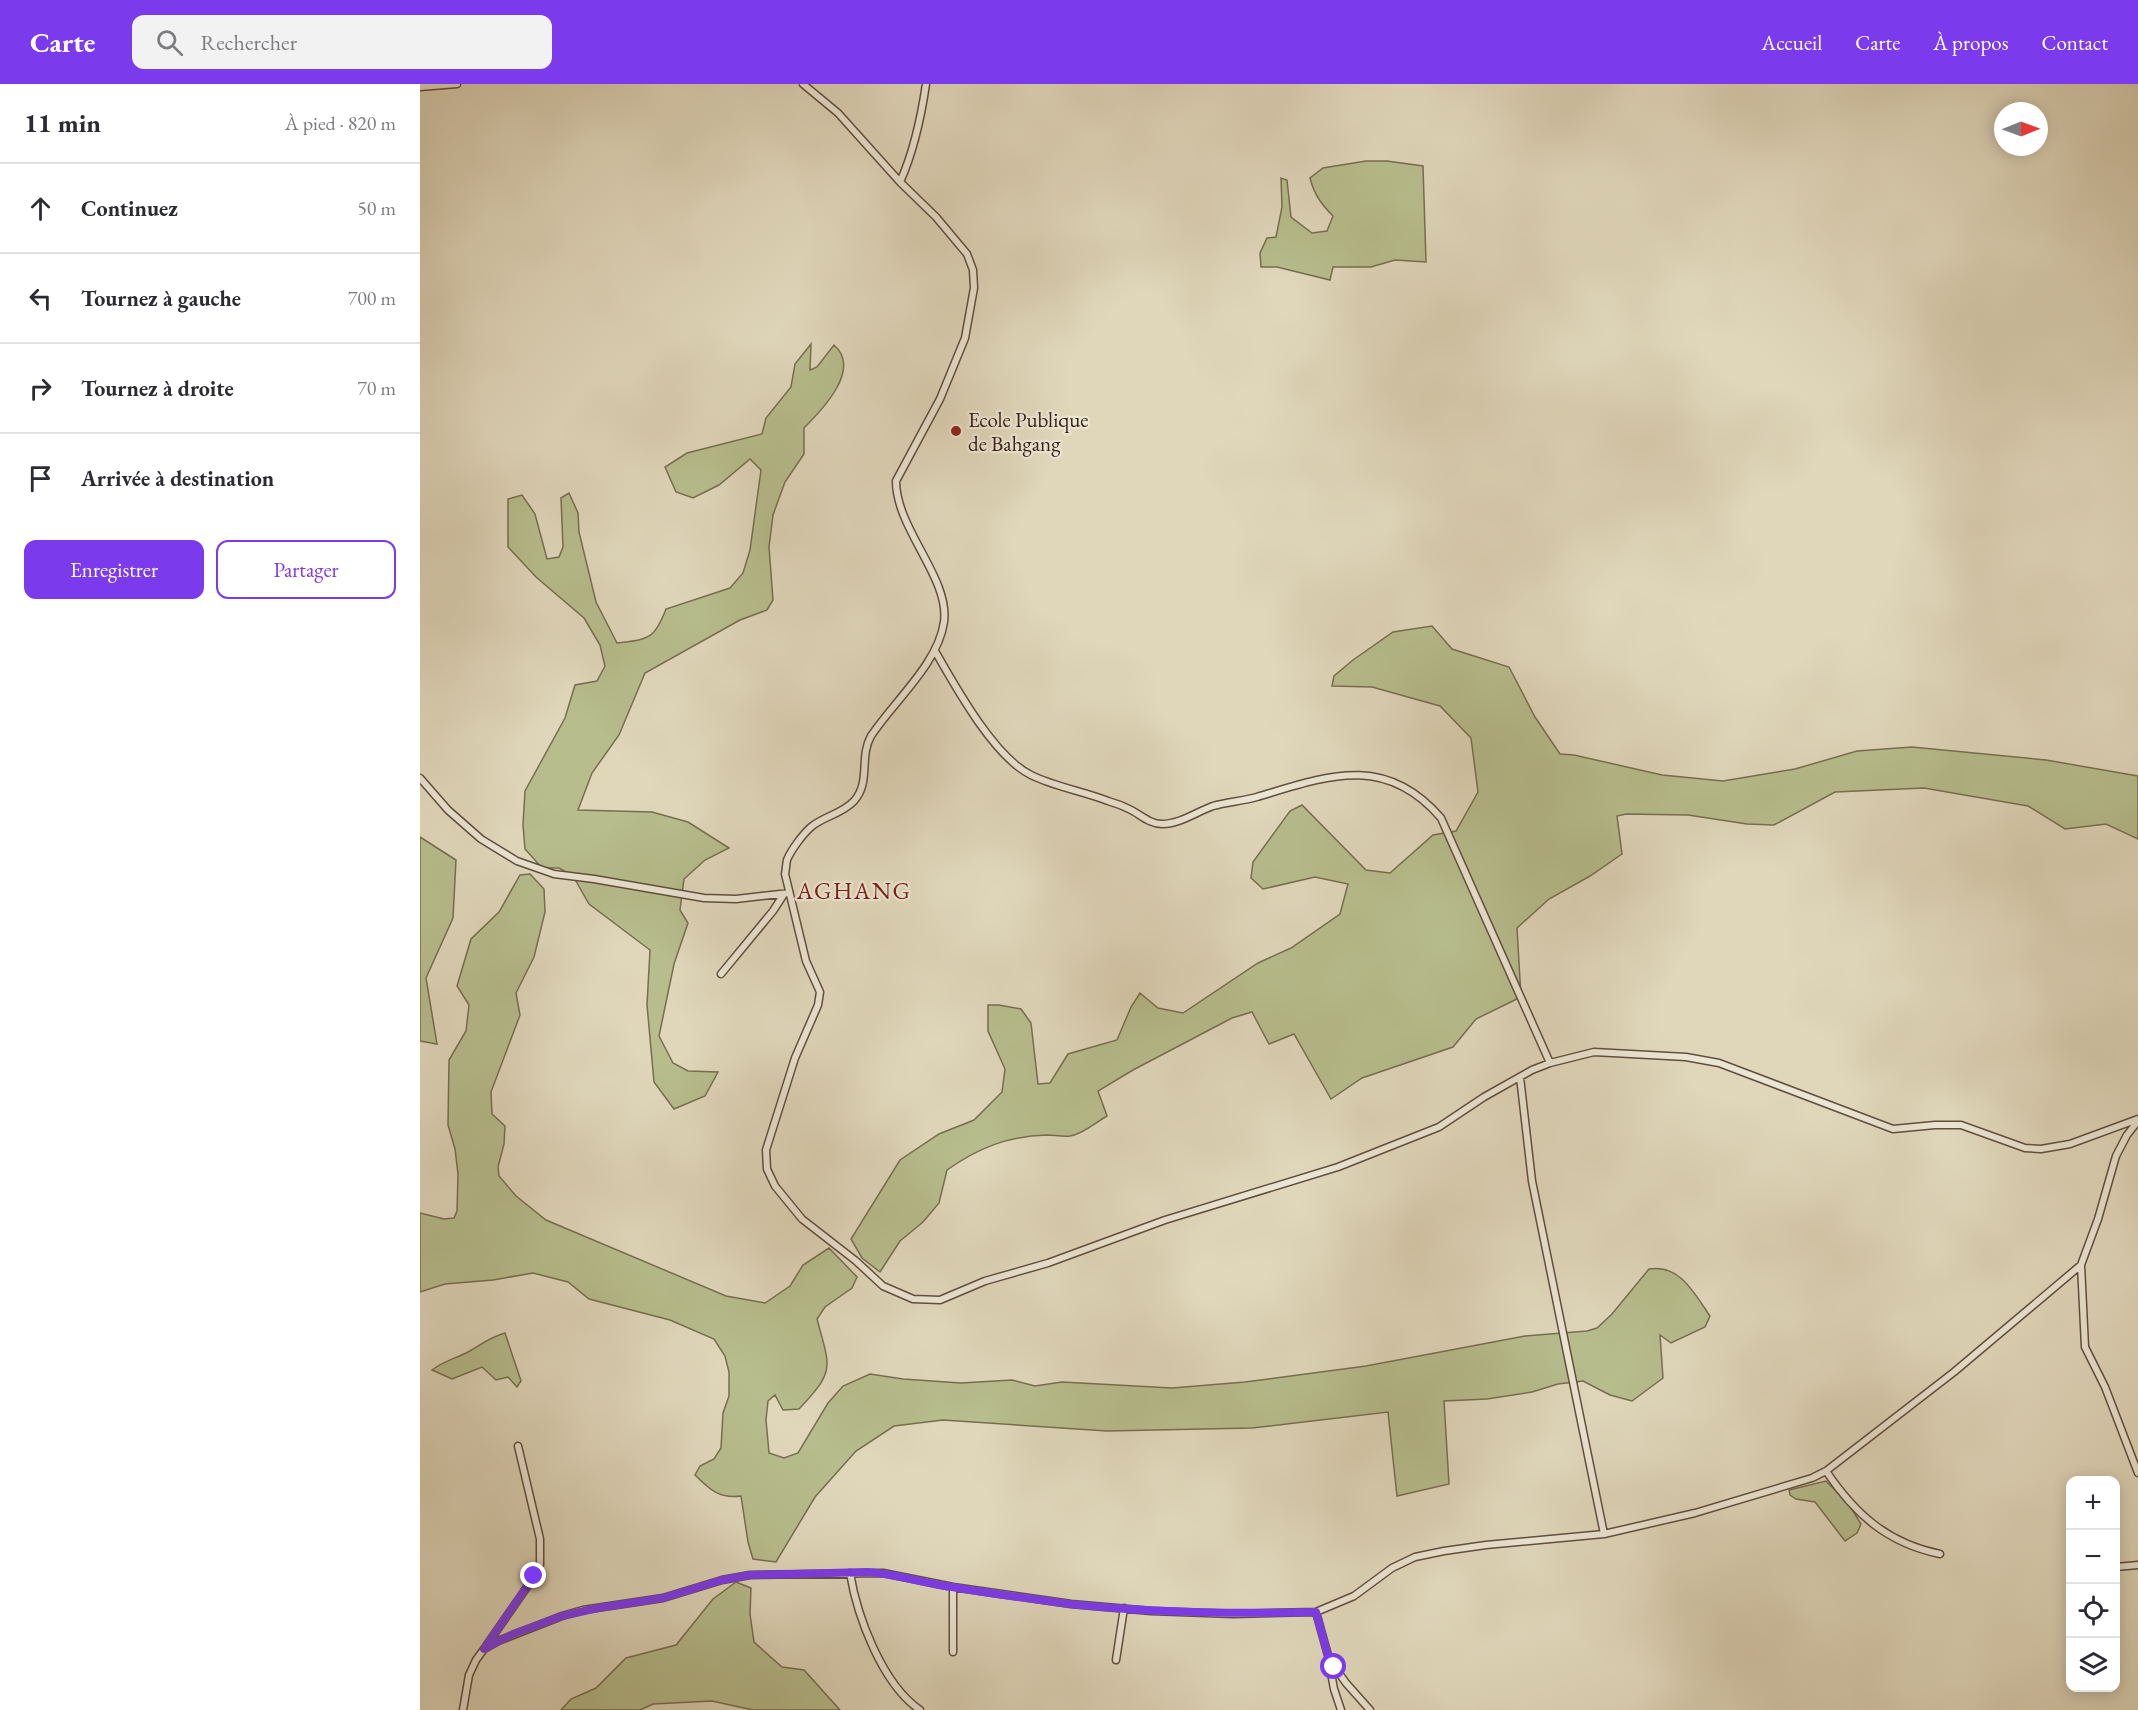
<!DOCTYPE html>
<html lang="fr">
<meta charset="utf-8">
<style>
:root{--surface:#fff;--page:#f2f2f3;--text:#2b2b33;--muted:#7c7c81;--line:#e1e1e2;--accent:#7c3aed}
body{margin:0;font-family:"EB Garamond",serif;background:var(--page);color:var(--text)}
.controls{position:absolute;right:18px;bottom:18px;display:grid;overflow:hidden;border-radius:12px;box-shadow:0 3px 15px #0003}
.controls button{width:54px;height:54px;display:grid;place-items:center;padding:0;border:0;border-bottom:2px solid var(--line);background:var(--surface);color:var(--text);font:30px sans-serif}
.compass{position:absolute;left:1574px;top:18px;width:54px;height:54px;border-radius:50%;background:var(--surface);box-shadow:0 3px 15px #0003;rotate:89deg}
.stop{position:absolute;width:18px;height:18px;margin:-14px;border:4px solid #7c3aed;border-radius:50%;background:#fff}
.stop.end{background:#7c3aed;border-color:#fff;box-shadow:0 2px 6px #0008}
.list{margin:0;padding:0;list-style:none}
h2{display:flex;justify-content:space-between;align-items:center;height:78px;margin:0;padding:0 24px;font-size:26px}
h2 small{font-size:20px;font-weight:400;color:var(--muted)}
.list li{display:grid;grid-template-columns:39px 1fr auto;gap:18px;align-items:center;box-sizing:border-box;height:90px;padding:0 24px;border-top:2px solid var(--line)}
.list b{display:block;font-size:22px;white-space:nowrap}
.list em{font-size:20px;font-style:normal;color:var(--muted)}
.actions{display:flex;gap:12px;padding:18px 24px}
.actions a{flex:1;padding:14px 0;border:2px solid var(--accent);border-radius:12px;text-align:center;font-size:21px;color:var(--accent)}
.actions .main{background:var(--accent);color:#fff}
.icon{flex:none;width:33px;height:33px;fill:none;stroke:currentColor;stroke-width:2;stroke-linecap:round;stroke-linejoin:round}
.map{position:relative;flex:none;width:1718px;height:1626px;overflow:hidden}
header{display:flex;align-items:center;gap:36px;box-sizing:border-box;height:84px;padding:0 30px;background:var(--accent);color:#fff}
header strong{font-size:28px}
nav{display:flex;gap:33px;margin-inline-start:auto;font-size:21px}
.search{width:420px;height:54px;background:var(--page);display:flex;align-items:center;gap:15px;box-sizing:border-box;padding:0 21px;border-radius:12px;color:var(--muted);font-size:22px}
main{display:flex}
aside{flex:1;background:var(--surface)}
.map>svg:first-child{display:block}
.green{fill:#b7bd8d;stroke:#776e50;stroke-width:1.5}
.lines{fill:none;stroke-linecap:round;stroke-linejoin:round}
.minor-casing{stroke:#614e3e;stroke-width:9}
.minor{stroke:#ebe5d3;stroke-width:6}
.route{stroke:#7c3aed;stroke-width:8}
.poi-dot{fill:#8f2418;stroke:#ebe5d3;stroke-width:2}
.labels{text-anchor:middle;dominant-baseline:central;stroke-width:4.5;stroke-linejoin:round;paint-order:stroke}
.poi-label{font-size:21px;fill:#372014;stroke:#ebe5d3;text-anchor:start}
.quarter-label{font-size:24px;letter-spacing:1.5px;fill:#7a1f14;stroke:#ebe5d3}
</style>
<header>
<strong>Carte</strong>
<div class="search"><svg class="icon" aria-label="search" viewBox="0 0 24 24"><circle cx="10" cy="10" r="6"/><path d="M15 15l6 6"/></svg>Rechercher</div>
<nav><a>Accueil</a><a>Carte</a><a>À propos</a><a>Contact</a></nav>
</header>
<main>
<aside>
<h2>11 min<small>À pied · 820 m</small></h2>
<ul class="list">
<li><svg class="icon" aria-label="ahead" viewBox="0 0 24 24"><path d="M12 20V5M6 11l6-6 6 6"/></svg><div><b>Continuez</b></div><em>50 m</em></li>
<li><svg class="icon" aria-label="left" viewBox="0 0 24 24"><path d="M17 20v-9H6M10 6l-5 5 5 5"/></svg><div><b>Tournez à gauche</b></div><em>700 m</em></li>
<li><svg class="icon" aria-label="right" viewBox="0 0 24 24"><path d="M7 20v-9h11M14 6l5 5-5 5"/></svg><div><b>Tournez à droite</b></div><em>70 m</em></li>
<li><svg class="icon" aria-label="arrive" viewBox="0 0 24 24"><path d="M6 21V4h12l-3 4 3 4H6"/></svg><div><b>Arrivée à destination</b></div></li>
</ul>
<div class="actions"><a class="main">Enregistrer</a><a>Partager</a></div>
</aside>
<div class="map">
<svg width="1718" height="1626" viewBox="0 0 1718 1626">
<rect width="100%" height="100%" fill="#e0d7bb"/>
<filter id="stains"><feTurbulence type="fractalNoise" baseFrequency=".00333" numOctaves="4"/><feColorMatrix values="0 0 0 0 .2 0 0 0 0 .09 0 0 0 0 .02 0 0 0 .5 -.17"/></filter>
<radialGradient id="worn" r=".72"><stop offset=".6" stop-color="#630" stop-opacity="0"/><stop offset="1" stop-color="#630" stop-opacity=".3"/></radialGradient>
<!-- green -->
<path class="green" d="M 946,77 L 967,77 L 1003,82 L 1006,178 L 975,176 L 951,183 L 913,183 L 910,196 L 857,183 L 841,183 L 840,169 L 847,154 L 856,153 L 862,123 L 861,94 L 867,96 L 871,133 L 892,149 L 907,147 L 913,132 C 901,120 894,110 890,94 L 903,84 Z
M 391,260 L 390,286 L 397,283 L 414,261 C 442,285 402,326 384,344 L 384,370 L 365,398 L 353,431 L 349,463 L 353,516 L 347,526 L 320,536 L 225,589 L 199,651 L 172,689 L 158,726 L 232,728 L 268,738 L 309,764 L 285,776 L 264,795 L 260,826 L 268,839 L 254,880 L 239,952 L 253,979 L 268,987 L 298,988 L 285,1012 L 254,1025 L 234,998 L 227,921 L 230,866 L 169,820 L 153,792 L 139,784 L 122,784 L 105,765 L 103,741 L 105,707 L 145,634 L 155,601 L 177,597 L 185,582 L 180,561 L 164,534 L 116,493 L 88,463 L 88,415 L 102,411 L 115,430 L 127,475 L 139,473 L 143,463 L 141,414 L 149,409 L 158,429 L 159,448 L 176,518 L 197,559 C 229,555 234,556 246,525 L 310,504 L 323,489 L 330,466 L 341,386 L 330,375 L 299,401 L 273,414 L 256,408 L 245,383 L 267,369 L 342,350 L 346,334 L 371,303 L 375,280 Z
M 1012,542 L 1032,565 L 1089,583 L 1115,633 L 1140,670 L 1154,671 L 1242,691 L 1303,697 L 1375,685 L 1437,667 L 1492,663 L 1626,676 L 1718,692 L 1718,755 L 1686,740 L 1645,745 L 1608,722 L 1504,704 L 1415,708 L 1354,741 L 1327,740 L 1268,731 L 1206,730 L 1197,732 L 1202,770 L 1170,792 L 1129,815 L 1097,844 L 1101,913 L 1056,935 L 1033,963 L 942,994 L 911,1015 L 874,950 L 849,960 L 832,928 L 812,934 L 713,986 L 678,1007 L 687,1032 C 676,1038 663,1050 650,1052 C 642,1053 634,1051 627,1051 C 588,1052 558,1064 527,1086 L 519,1119 L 503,1138 L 480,1157 L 460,1188 L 442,1174 L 431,1155 L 480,1076 L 519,1050 L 554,1036 L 582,1008 L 585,985 L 568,947 L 568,921 L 579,921 L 601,925 L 611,939 L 618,1000 L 630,999 L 648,970 L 697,956 L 711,923 L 720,909 L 738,924 L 763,929 L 838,879 L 871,864 L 920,830 L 928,800 L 895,793 L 843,805 L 831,794 L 833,778 L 870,727 L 882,721 L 946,786 L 970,789 L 1013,751 L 1036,747 L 1058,708 L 1051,654 L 1020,622 L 952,603 L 912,602 L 914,592 L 933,576 L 973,548 Z
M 0,753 L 36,776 L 33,834 L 6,894 L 17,960 L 0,957 Z
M 110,790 L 124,805 L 125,828 L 114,873 L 96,909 L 100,931 L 71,1008 L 72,1030 L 85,1042 L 84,1060 L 78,1083 L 79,1092 L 96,1112 L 126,1136 L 306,1212 L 345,1219 L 370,1202 L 383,1181 L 409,1164 L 437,1193 L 432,1204 L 405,1223 L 397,1235 C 410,1284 416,1286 379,1325 L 363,1326 L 355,1311 L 348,1317 L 346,1336 L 349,1369 L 364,1374 L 378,1369 L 408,1319 L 423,1302 L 450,1290 L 483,1295 L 541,1299 L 592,1296 L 615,1302 L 642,1298 L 752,1304 L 825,1298 L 946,1282 L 1105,1252 L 1167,1247 L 1177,1244 L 1192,1230 L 1229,1185 C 1260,1180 1274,1209 1290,1232 L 1285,1243 L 1251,1259 L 1240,1251 L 1243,1294 L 1212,1317 L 1190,1311 L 1163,1297 L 1138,1300 L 1112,1308 L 1067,1315 L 1024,1317 L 1029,1400 L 977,1412 L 968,1328 L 832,1344 L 687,1347 L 523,1336 L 474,1342 L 436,1367 L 395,1413 L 356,1478 L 333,1475 L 328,1458 L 321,1412 C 299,1415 289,1405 275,1391 L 280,1382 L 294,1375 L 301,1364 L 303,1329 L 309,1312 L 309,1288 L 305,1272 L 294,1255 L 250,1236 L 169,1215 L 148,1198 L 113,1189 L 73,1196 L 25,1200 L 0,1208 L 0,1129 L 24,1135 L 34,1134 L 37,1127 L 38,1090 L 35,1065 L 28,1041 L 29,976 L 46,947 L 49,921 L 37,902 L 51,855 L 79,828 L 100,791 Z
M 85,1249 L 101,1297 L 97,1303 L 88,1293 L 76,1296 L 62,1283 L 32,1295 L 12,1286 C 24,1277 34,1275 46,1269 C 61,1261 68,1254 85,1249 Z
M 1406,1397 L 1428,1419 L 1441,1440 L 1437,1449 L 1425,1457 L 1395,1418 L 1376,1415 L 1370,1411 L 1369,1406 Z
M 316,1498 L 331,1504 L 330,1530 L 334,1558 L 362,1583 L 384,1586 L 420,1626 L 333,1626 L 292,1617 L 233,1620 L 220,1626 L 141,1626 L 151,1615 L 176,1604 L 206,1574 L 256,1561 L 293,1515 Z"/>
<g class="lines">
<defs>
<path id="minor" d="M 383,0 L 418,29 L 480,98 L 516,133 L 547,170 L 553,186 L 554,204 L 545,254 L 520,315 L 476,397 C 476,445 530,494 524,538 C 518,580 474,617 451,652 C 439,673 451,698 434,717 C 422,730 404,732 391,743 C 383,750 371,766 367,776 C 366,780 366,786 365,790 L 386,877 L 400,908 L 398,921 L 375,974 L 346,1066 L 347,1085 L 355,1102 L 382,1135 L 436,1177 L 463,1202 L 493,1215 L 520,1216 L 565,1197 L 628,1179 L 745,1136 L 918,1083 L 1019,1043 L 1064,1013 L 1112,986 L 1130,979 L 1174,968 L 1266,973 L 1299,979 L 1473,1045 L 1515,1041 L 1541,1041 L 1605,1064 L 1621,1065 L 1650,1060 L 1718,1035
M 0,3 L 37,0
M 480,98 C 494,67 501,34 506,0
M 515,567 C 535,602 574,673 611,691 C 635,703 663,707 688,717 C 695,719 703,722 709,725 C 720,730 729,740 742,740 C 760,740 776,728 793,722 C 807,718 823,717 837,713 C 907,692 965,669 1021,734 L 1130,979
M 0,694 L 28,726 L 61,755 L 97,777 L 134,790 L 174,795 L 284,814 L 316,815 L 369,809
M 301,890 L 353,827 L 364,810
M 1100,993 L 1112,1097 L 1184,1450
M 1661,1181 L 1665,1263 L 1685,1303 L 1718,1389
M 1406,1387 C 1435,1430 1467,1459 1520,1470
M 1696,1483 L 1718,1481
M 430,1489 C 437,1532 462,1600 500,1626
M 896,1528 L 909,1575 L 926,1599 L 950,1626
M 66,1562 L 114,1493 L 120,1480 L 120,1455 L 98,1362
M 533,1568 L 533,1503
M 696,1576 L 704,1524
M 909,1578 L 914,1605 L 921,1626
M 43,1626 L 49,1591 L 56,1576 L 64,1565 L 78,1557 L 142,1532 L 163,1526 L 243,1514 L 302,1496 L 330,1491 L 463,1489 L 533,1503 L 651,1520 L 731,1527 L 813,1530 L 896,1528 L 934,1512 L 972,1484 L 995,1473 L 1024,1467 L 1066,1461 L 1184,1450 L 1275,1429 L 1392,1394 L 1406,1387 L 1534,1288 L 1661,1181 L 1678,1135 L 1696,1072 L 1707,1051 L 1718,1037"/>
</defs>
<!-- minor casing -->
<use href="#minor" class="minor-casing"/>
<!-- minor -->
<use href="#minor" class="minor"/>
</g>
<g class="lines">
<!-- route -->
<path class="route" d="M 114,1492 L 64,1565 L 93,1550 L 142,1532 L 178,1524 L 243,1514 L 302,1496 L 330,1491 L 447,1488 C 470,1489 492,1496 514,1500 C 559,1508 605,1514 650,1520 C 732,1529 814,1530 896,1528 L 909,1575 L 914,1583"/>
</g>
<!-- markers -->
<circle class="poi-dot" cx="536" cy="347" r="6"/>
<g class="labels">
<!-- poi labels -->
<g class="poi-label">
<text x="548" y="335">Ecole Publique<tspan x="548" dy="24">de Bahgang</tspan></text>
</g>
<!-- quarter labels -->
<g class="quarter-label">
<text x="434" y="806">AGHANG</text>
</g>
</g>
<rect width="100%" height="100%" filter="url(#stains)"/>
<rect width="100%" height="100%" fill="url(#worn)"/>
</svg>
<div class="controls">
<button>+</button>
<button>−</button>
<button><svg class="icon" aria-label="locate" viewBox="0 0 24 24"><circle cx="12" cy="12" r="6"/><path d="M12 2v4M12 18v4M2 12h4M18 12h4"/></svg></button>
<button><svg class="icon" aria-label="layers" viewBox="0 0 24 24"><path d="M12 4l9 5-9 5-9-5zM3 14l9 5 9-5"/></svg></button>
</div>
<svg class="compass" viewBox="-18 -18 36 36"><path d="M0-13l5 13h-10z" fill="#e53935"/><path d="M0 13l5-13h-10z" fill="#7c7c81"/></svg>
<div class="stop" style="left:914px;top:1583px"></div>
<div class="stop end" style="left:114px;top:1492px"></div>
</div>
</main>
